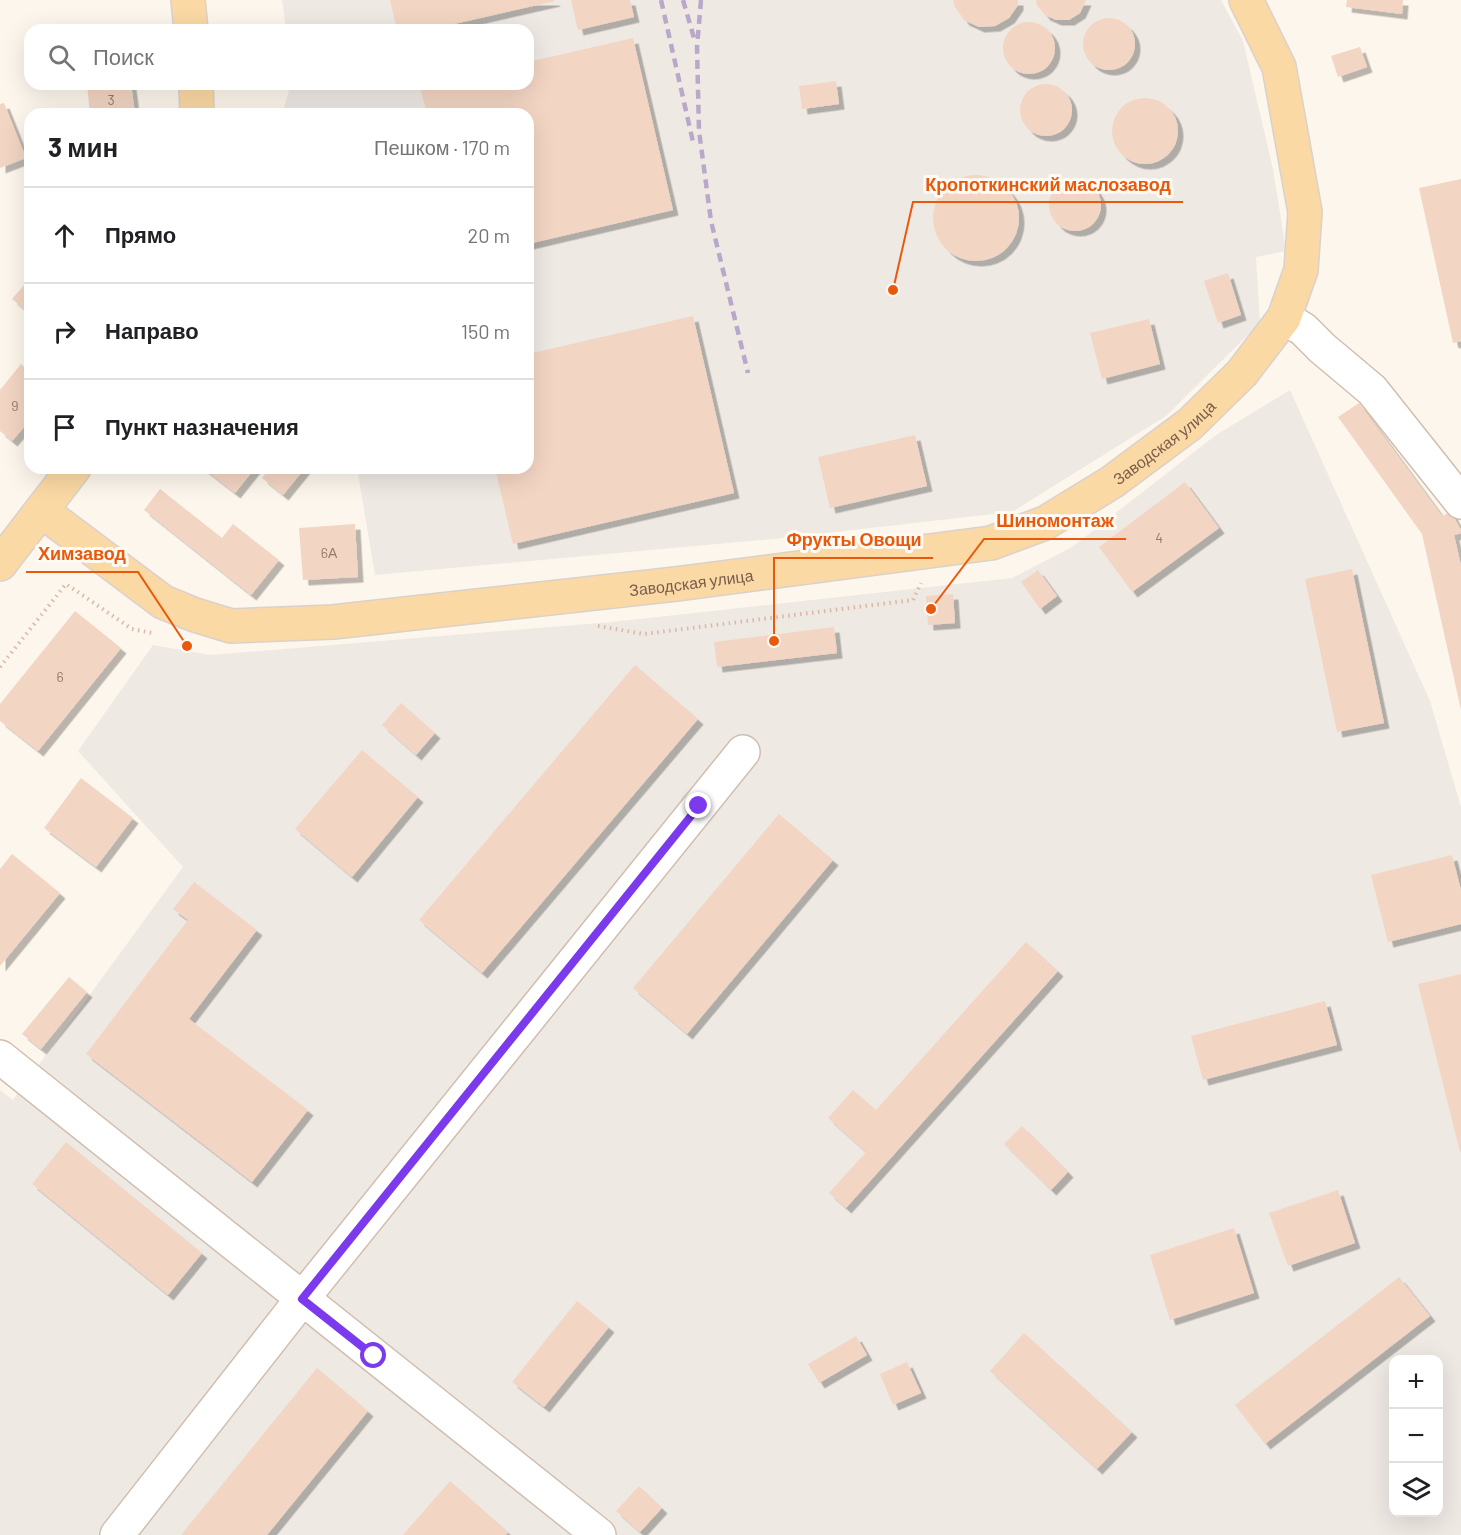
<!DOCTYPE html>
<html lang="ru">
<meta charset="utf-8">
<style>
:root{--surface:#fff;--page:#f6f6f6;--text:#202124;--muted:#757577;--line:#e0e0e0}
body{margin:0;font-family:Barlow,sans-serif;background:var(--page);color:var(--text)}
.controls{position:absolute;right:18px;bottom:18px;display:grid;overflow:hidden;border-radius:12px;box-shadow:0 6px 24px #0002}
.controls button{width:54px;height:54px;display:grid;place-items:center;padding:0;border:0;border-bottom:2px solid var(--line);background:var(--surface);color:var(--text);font:30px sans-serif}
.stop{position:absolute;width:18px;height:18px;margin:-14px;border:4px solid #7c3aed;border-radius:50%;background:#fff}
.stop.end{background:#7c3aed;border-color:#fff;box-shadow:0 2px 6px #0008}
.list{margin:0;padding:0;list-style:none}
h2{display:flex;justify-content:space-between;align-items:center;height:78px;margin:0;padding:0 24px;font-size:26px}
h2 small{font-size:20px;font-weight:400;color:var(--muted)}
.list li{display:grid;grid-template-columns:39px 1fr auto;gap:18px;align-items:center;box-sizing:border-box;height:96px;padding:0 24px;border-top:2px solid var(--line)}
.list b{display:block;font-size:22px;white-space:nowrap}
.list em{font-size:20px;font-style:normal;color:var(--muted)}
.icon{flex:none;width:33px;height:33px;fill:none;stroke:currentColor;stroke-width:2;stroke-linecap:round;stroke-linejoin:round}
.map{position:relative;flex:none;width:1461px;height:1535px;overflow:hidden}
.search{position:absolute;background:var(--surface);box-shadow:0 6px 24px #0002;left:24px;top:24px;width:510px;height:66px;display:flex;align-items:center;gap:15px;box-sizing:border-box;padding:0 21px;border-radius:18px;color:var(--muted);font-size:22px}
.panel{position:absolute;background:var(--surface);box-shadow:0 6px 24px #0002;left:24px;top:108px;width:510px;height:366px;border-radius:18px}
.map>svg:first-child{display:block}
.industrial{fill:#efe9e4;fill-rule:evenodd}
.building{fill:#f3d5c3;filter:url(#shadow)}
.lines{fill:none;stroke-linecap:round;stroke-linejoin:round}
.minor-casing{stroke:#d1beb0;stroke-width:36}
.major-casing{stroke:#dad1cd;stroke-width:36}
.path{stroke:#d9b8a5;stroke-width:4;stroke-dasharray:1.5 4.5;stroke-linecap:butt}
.minor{stroke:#fff;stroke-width:33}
.major{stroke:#fbd9a5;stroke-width:33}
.rail{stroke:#b9a8c9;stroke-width:4.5;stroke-dasharray:9 6;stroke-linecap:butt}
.route{stroke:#7c3aed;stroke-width:8}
.labels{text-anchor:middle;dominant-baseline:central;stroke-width:6;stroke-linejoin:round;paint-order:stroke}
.number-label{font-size:14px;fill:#987a6a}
.street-label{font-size:16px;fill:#7a5c4d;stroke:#fffaf3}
.leader{fill:none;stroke:#e8590c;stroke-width:2}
.callout-dot{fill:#e8590c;stroke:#fffaf3;stroke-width:2}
.callout-label{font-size:18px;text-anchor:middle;font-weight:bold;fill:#e8590c;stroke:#fffaf3;stroke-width:6;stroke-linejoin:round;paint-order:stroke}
</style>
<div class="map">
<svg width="1461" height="1535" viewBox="0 0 1461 1535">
<defs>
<filter id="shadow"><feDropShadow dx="5.5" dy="5.5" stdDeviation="0" flood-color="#0004"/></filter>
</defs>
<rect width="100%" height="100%" fill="#fdf6ec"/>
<!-- industrial -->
<path class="industrial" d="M 282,0 L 1221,0 L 1243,41 L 1273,169 L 1286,251 L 1256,257 L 1260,323 L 1166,416 L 1012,512 L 773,539 L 375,575 L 357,468 L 528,468 L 528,114 L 282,114 L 291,84 L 528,84 L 528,30 L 286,30 Z
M 1290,390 L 1430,701 L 1461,807 L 1461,1535 L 0,1535 L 0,1090 L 13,1100 L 183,867 L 78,751 L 153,645 L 210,655 L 612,622 L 1012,578 L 1072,547 L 1216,435 ZM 1394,1360 L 1438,1360 L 1438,1512 L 1394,1512 Z"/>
<!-- building -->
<path class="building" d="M 390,0 L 554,0 L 555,1 L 428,30 L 397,30 Z
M 571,0 L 630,0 L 634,17 L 578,30 Z
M 953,0 L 1018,0 L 1018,5 L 1009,18 L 995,26 L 979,27 L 964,20 L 955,7 Z
M 1036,0 L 1086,0 L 1080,13 L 1069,20 L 1056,20 L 1045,15 L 1037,5 Z
M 1347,0 L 1403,0 L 1402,14 L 1346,7 Z
M1083 44a26 26 0 1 1 52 0a26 26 0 1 1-52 0Z
M1003 48a26 26 0 1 1 52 0a26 26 0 1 1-52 0Z
M 633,38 L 673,210 L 528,244 L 528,114 L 427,114 L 420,87 L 431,84 L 528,84 L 528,62 Z
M 1360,47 L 1367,67 L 1338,77 L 1331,56 Z
M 836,81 L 839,104 L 802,109 L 799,86 Z
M 87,84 L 131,84 L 135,114 L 90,114 Z
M1020 110a26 26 0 1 1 52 0a26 26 0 1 1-52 0Z
M1112 131a33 33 0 1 1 66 0a33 33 0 1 1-66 0Z
M 4,103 L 26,158 L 0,168 L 0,104 Z
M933 218a43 43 0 1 1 86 0a43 43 0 1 1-86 0Z
M 1461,179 L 1461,341 L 1453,343 L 1419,188 Z
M1049 205a26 26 0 1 1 52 0a26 26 0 1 1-52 0Z
M 1228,273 L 1241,315 L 1218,323 L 1204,281 Z
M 30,278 L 30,314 L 12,299 Z
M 693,316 L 734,493 L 513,544 L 495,468 L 528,468 L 528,354 Z
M 1149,319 L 1160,364 L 1102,379 L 1090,333 Z
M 21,364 L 30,372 L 30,420 L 12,441 L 0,431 L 0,390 Z
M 1359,403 L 1442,516 L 1451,512 L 1461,530 L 1461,533 L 1454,535 L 1461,566 L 1461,710 L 1422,534 L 1338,417 Z
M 915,435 L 927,486 L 830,508 L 818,457 Z
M 203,468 L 255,468 L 235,493 Z
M 270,468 L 305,468 L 283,495 L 262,478 Z
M 1185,482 L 1219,528 L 1132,592 L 1099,547 Z
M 160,489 L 222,538 L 233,524 L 279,560 L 251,595 L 144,510 Z
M 355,524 L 358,577 L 303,580 L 299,528 Z
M 1352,569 L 1384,723 L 1337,732 L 1305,579 Z
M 1038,570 L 1057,596 L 1040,609 L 1021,582 Z
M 953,594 L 955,623 L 928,625 L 926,596 Z
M 75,611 L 121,648 L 38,751 L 0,721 L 0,704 Z
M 834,627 L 837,653 L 717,667 L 714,642 Z
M 635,665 L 698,719 L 482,973 L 419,920 Z
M 401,703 L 435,733 L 416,755 L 382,725 Z
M 362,750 L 418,797 L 352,877 L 295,829 Z
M 81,778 L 133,818 L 96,867 L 44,828 Z
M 779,814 L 833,860 L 687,1034 L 633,988 Z
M 12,854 L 60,893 L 0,966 L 0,869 Z
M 1452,855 L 1461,890 L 1461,924 L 1388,942 L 1371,875 Z
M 194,882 L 257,930 L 189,1019 L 308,1110 L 252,1182 L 86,1054 L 188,920 L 173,909 Z
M 1026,942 L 1058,971 L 846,1208 L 829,1193 L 866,1152 L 828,1118 L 853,1090 L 876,1110 Z
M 1461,974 L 1461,1152 L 1460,1152 L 1418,984 Z
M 69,977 L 87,992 L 41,1049 L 22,1034 Z
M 1325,1001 L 1337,1045 L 1203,1080 L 1191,1036 Z
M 1022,1126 L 1068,1172 L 1051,1190 L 1004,1144 Z
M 66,1142 L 202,1253 L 168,1295 L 32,1184 Z
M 1338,1190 L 1355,1243 L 1288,1266 L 1269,1213 Z
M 1234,1228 L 1254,1293 L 1170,1320 L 1150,1255 Z
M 1399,1277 L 1430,1316 L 1265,1444 L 1235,1405 Z
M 577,1301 L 609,1327 L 544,1407 L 512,1382 Z
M 1024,1333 L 1132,1432 L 1097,1469 L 990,1371 Z
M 856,1336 L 867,1355 L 819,1383 L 808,1364 Z
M 907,1362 L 921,1393 L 893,1405 L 880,1374 Z
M 317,1368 L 368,1411 L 267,1535 L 181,1535 Z
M 450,1481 L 508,1532 L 506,1535 L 403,1535 Z
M 639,1486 L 662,1508 L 640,1532 L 616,1511 Z"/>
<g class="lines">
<defs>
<path id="minor" d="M 1284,318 L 1303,329 L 1322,348 L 1372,390 L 1461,502
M 0,1057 L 599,1535
M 117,1535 L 302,1299 L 743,752"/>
<g id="major">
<path d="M 188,0 L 191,30"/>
<path d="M 196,84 L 197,114"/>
<path id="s1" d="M 42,511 L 163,602 L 195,615 L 231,626 L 333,622 L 676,584 L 991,543 L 1045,523 L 1112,482 L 1190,424 L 1242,373 L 1284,318 L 1301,270 L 1305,212 L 1279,67 L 1246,0"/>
<path d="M 0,564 L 74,468"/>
</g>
</defs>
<!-- minor casing -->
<use href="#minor" class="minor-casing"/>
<!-- major casing -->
<use href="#major" class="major-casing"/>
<!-- path -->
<path class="path" d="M 598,626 L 644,634 L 913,600 L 921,583
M 0,667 L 66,584 L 132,629 L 152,633"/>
<!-- minor -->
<use href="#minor" class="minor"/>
<!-- major -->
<use href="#major" class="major"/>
<!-- rail -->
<path class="rail" d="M 661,0 L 693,142
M 683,0 L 694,38
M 701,0 L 697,47 L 699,131 L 711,221 L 748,373"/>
</g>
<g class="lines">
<!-- route -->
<path class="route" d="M 374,1356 L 302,1299 L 699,806"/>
</g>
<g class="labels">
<!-- number labels -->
<g class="number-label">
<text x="111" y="99">3</text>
<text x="15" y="405">9</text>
<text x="1159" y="537">4</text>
<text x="329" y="552">6А</text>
<text x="60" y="676">6</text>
</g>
<!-- street labels -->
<g class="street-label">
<text stroke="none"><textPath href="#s1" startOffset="1190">Заводская улица</textPath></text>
<text stroke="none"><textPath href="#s1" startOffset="686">Заводская улица</textPath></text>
</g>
</g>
<!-- callouts -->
<path class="leader" d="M893 290L913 202H1183M931 609L984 539H1126M774 641L774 558H933M187 646L138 572H26"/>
<g class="callout-dot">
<circle cx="893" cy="290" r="6"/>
<circle cx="931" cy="609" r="6"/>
<circle cx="774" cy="641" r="6"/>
<circle cx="187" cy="646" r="6"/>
</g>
<g class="callout-label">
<text x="1048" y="191">Кропоткинский маслозавод</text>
<text x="1055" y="527">Шиномонтаж</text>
<text x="854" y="546">Фрукты Овощи</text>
<text x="82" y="560">Химзавод</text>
</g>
</svg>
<div class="controls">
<button>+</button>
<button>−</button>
<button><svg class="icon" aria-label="layers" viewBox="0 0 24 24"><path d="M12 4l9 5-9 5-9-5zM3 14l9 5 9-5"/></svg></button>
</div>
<div class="stop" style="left:374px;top:1356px"></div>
<div class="stop end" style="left:699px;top:806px"></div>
<div class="search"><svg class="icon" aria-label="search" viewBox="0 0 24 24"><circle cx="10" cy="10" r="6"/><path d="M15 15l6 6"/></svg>Поиск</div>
<section class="panel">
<h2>3 мин<small>Пешком · 170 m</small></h2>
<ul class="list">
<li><svg class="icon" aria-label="ahead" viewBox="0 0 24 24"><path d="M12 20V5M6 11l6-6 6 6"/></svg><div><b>Прямо</b></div><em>20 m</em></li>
<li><svg class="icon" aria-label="right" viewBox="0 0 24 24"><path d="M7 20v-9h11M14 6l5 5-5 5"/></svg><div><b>Направо</b></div><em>150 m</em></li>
<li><svg class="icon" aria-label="arrive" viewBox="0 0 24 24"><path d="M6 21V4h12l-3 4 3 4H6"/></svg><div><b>Пункт назначения</b></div></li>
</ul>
</section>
</div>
